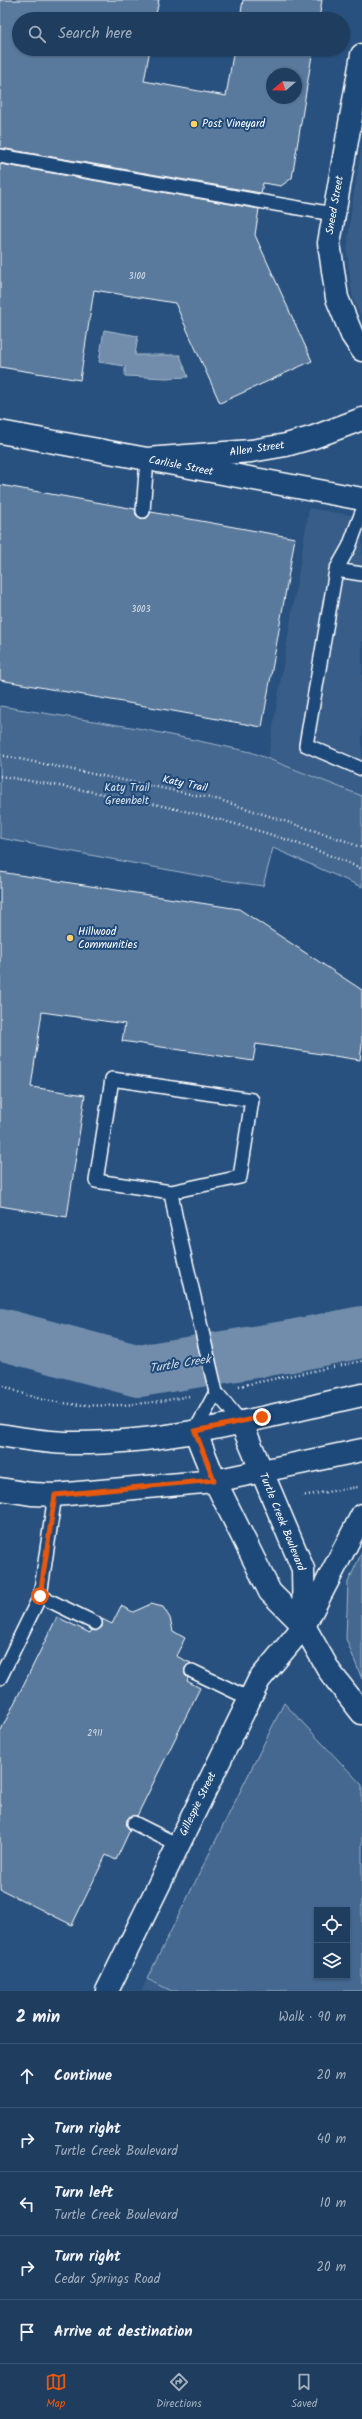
<!DOCTYPE html>
<meta charset="utf-8">
<style>
:root{--surface:#1e3d5f;--page:#264465;--text:#f1f3f6;--muted:#a1aebd;--line:#3c5674;--accent:#ea580c}
body{margin:0;font-family:Kalam,sans-serif;background:var(--page);color:var(--text)}
.controls{position:absolute;right:12px;bottom:12px;display:grid;overflow:hidden;border-radius:0px;box-shadow:0 1px 3px #0004}
.controls button{width:36px;height:36px;display:grid;place-items:center;padding:0;border:0;border-bottom:1px solid var(--line);background:var(--surface);color:var(--text);font:20px sans-serif}
.compass{position:absolute;left:266px;top:68px;width:36px;height:36px;border-radius:50%;background:var(--surface);box-shadow:0 1px 3px #0004;rotate:251deg}
.stop{position:absolute;width:12px;height:12px;margin:-9px;border:3px solid #ea580c;border-radius:50%;background:#fff}
.stop.end{background:#ea580c;border-color:#fff;box-shadow:0 1px 4px #0008}
.list{margin:0;padding:0;list-style:none}
h2{display:flex;justify-content:space-between;align-items:center;height:52px;margin:0;padding:0 16px;font-size:17px}
h2 small{font-size:13px;font-weight:400;color:var(--muted)}
.list li{display:grid;grid-template-columns:26px 1fr auto;gap:12px;align-items:center;box-sizing:border-box;height:64px;padding:0 16px;border-top:1px solid var(--line)}
.list b{display:block;font-size:15px;white-space:nowrap}
.list p{margin:0;font-size:13px;white-space:nowrap;color:var(--muted)}
.list em{font-size:13px;font-style:normal;color:var(--muted)}
.icon{flex:none;width:22px;height:22px;fill:none;stroke:currentColor;stroke-width:2;stroke-linecap:round;stroke-linejoin:round}
.map{position:relative;flex:none;width:362px;height:1991px;overflow:hidden}
.search{position:absolute;background:var(--surface);box-shadow:0 1px 3px #0004;left:12px;right:12px;top:12px;height:44px;display:flex;align-items:center;gap:10px;box-sizing:border-box;padding:0 14px;border-radius:22px;color:var(--muted);font-size:15px}
.sheet{height:372px;background:var(--surface)}
nav{display:flex;justify-content:space-around;align-items:center;box-sizing:border-box;height:56px;border-top:1px solid var(--line);background:var(--surface);font-size:11px;color:var(--muted)}
nav a{display:grid;justify-items:center;gap:2px}
nav .on{color:var(--accent)}
.map>svg:first-child{display:block}
.built{fill:#375d88}
.green{fill:#446890;stroke:#a2b4c8;fill-rule:evenodd}
.water{fill:#718dab;stroke:#aabbcd}
.lines{fill:none;stroke-linecap:round;stroke-linejoin:round}
.river{stroke:#718dab;stroke-width:52}
.building{fill:#5a7a9d;stroke:#fff;fill-rule:evenodd}
.service-casing{stroke:#fff;stroke-width:16}
.minor-casing{stroke:#fff;stroke-width:25}
.tertiary-casing{stroke:#fff;stroke-width:25}
.secondary-casing{stroke:#fff;stroke-width:25}
.path{stroke:#fff;stroke-width:2.5;stroke-dasharray:1 3;stroke-linecap:butt}
.service{stroke:#1f4a7a;stroke-width:13}
.minor{stroke:#1f4a7a;stroke-width:22}
.tertiary{stroke:#1f4a7a;stroke-width:22}
.secondary{stroke:#1f4a7a;stroke-width:22}
.service-bridge-casing{stroke:#fff;stroke-width:16;stroke-linecap:butt}
.service-bridge{stroke:#1f4a7a;stroke-width:13}
.route{stroke:#ea580c;stroke-width:5}
.poi-dot{fill:#ffd166;stroke:#1f4a7a;stroke-width:1.5}
.labels{text-anchor:middle;dominant-baseline:central;stroke-width:4;stroke-linejoin:round;paint-order:stroke}
.number-label{font-size:9px;fill:#d6dee6}
.poi-label{font-size:11px;fill:#fff;stroke:#1f4a7a;text-anchor:start}
.street-label{font-size:11px;fill:#fff;stroke:#1f4a7a}
.park-label{font-size:11px;fill:#dae1e9;stroke:#1f4a7a}
.water-label{font-size:12px;font-style:italic;fill:#d4dde6;stroke:#1f4a7a}
</style>
<div class="map">
<svg width="362" height="1991" viewBox="0 0 362 1991">
<rect width="100%" height="100%" fill="#28517f"/>
<filter id="ink" filterUnits="userSpaceOnUse"><feTurbulence type="fractalNoise" baseFrequency=".025" numOctaves="2"/><feDisplacementMap in="SourceGraphic" scale="8" xChannelSelector="R" yChannelSelector="G"/><feConvolveMatrix kernelMatrix="1 2 1 2 8 2 1 2 1" color-interpolation-filters="sRGB"/></filter>
<g filter="url(#ink)">
<!-- built -->
<path class="built" d="M 362,144 L 362,318 L 354,302 L 351,287 L 347,252 L 351,211 Z
M 309,508 L 362,517 L 362,796 L 268,758 Z
M 147,1979 L 172,1991 L 141,1991 Z"/>
<!-- green -->
<path class="green" d="M 0,706 L 137,728 L 251,752 L 362,796 L 362,887 L 273,848 L 263,886 L 222,880 L 0,838 Z
M 362,1552 L 362,1679 L 346,1639 L 348,1582 Z
M 284,1703 L 362,1785 L 362,1991 L 172,1991 L 147,1979 ZM 317,1910 L 347,1910 L 347,1976 L 317,1976 Z"/>
<!-- water -->
<path class="water" d="M 104,330 L 138,336 L 135,355 L 180,355 L 188,377 L 166,378 L 125,376 L 125,366 L 99,362 Z"/>
<g class="lines">
<!-- river -->
<path class="river" d="M 0,1334 L 139,1371 L 291,1346 L 362,1332"/>
</g>
<!-- building -->
<path class="building" d="M 0,0 L 159,0 L 155,19 L 19,19 L 19,49 L 150,49 L 144,81 L 226,96 L 234,49 L 313,49 L 292,178 L 281,186 L 263,183 L 261,193 L 0,148 ZM 272,74 L 296,74 L 296,98 L 272,98 Z
M 243,0 L 322,0 L 319,19 L 240,19 Z
M 0,164 L 259,209 L 255,235 L 312,361 L 220,403 L 175,303 L 94,290 L 80,380 L 0,367 Z
M 0,485 L 135,509 L 136,515 L 142,519 L 147,518 L 151,512 L 295,538 L 262,727 L 0,680 Z
M 0,872 L 239,909 L 362,990 L 362,1045 L 360,1060 L 256,1044 L 253,1061 L 122,1041 L 125,1024 L 42,1012 L 31,1087 L 85,1095 L 67,1217 L 0,1206 Z
M 151,1604 L 163,1607 L 170,1618 L 173,1631 L 185,1638 L 176,1656 L 191,1663 L 185,1668 L 185,1675 L 188,1678 L 187,1681 L 200,1688 L 137,1816 L 130,1816 L 127,1820 L 127,1827 L 130,1830 L 116,1860 L 106,1855 L 72,1925 L 0,1889 L 0,1732 L 57,1617 L 90,1633 L 92,1630 L 96,1631 L 102,1627 L 102,1619 L 112,1624 L 121,1606 L 133,1612 Z"/>
<g class="lines">
<defs>
<path id="service" d="M 0,156 L 333,214
M 143,511 L 147,459
M 362,512 L 349,547 L 336,570 L 306,745 L 362,769
M 336,570 L 362,574
M 171,1192 L 96,1181 L 112,1079 L 252,1100 L 240,1177 L 171,1192 L 175,1215
M 195,1431 L 216,1392 L 241,1422
M 40,1596 L 95,1623
M 192,1671 L 250,1699
M 0,1678 L 40,1596 L 55,1495
M 134,1823 L 178,1845"/>
<path id="minor" d="M 362,55 L 329,243 L 337,298 L 352,335 L 362,350
M 158,461 L 362,499
M 241,1422 L 303,1569 L 304,1626
M 195,1431 L 215,1481 L 270,1592 L 304,1626 L 330,1672 L 362,1713
M 107,1991 L 259,1680 L 304,1626"/>
<path id="tertiary" d="M 0,432 L 147,459 L 251,451 L 286,445 L 314,437 L 362,419"/>
<path id="secondary" d="M 0,1435 C 24,1439 48,1443 72,1443 C 169,1444 268,1416 362,1395
M 0,1489 L 31,1494 L 55,1495 L 215,1481 L 362,1450
M 304,1626 L 362,1515"/>
</defs>
<!-- service casing -->
<use href="#service" class="service-casing"/>
<!-- minor casing -->
<use href="#minor" class="minor-casing"/>
<!-- tertiary casing -->
<use href="#tertiary" class="tertiary-casing"/>
<!-- secondary casing -->
<use href="#secondary" class="secondary-casing"/>
<!-- path -->
<path class="path" d="M 0,755 L 220,800 L 346,841 L 362,848
M 0,776 C 122,796 248,818 362,869
M 0,1384 C 56,1413 129,1408 189,1396
M 239,1386 L 362,1361
M 301,1496 L 358,1487"/>
<!-- service -->
<use href="#service" class="service"/>
<!-- minor -->
<use href="#minor" class="minor"/>
<!-- tertiary -->
<use href="#tertiary" class="tertiary"/>
<!-- secondary -->
<use href="#secondary" class="secondary"/>
<defs>
<path id="service-bridge" d="M 175,1215 L 216,1392"/>
</defs>
<!-- service-bridge casing -->
<use href="#service-bridge" class="service-bridge-casing"/>
<!-- service-bridge -->
<use href="#service-bridge" class="service-bridge"/>
</g>
</g>
<g class="lines" filter="url(#ink)">
<!-- route -->
<path class="route" d="M 40,1596 L 55,1495 L 214,1480 L 195,1431 L 262,1417"/>
</g>
<!-- markers -->
<g class="poi-dot">
<circle cx="194" cy="124" r="4"/>
<circle cx="70" cy="938" r="4"/>
</g>
<g class="labels">
<!-- number labels -->
<g class="number-label">
<text x="137" y="276">3100</text>
<text x="141" y="609">3003</text>
<text x="95" y="1733">2911</text>
</g>
<!-- poi labels -->
<g class="poi-label">
<text x="202" y="124">Post Vineyard</text>
<text x="78" y="932">Hillwood<tspan x="78" dy="13">Communities</tspan></text>
</g>
<!-- street labels -->
<g class="street-label">
<text transform="translate(335 205) rotate(-80)">Sneed Street</text>
<text transform="translate(257 449) rotate(-8)">Allen Street</text>
<text transform="translate(181 466) rotate(11)">Carlisle Street</text>
<text transform="translate(185 784) rotate(12)">Katy Trail</text>
<text transform="translate(282 1522) rotate(68)">Turtle Creek Boulevard</text>
<text transform="translate(198 1804) rotate(-64)">Gillespie Street</text>
</g>
<!-- park labels -->
<g class="park-label">
<text x="127" y="788">Katy Trail<tspan x="127" dy="13">Greenbelt</tspan></text>
</g>
<!-- water labels -->
<g class="water-label">
<text transform="translate(180 1364) rotate(-9)">Turtle Creek</text>
</g>
</g>
</svg>
<div class="controls">
<button><svg class="icon" aria-label="locate" viewBox="0 0 24 24"><circle cx="12" cy="12" r="6"/><path d="M12 2v4M12 18v4M2 12h4M18 12h4"/></svg></button>
<button><svg class="icon" aria-label="layers" viewBox="0 0 24 24"><path d="M12 4l9 5-9 5-9-5zM3 14l9 5 9-5"/></svg></button>
</div>
<svg class="compass" viewBox="-18 -18 36 36"><path d="M0-13l5 13h-10z" fill="#e53935"/><path d="M0 13l5-13h-10z" fill="#a1aebd"/></svg>
<div class="stop" style="left:40px;top:1596px"></div>
<div class="stop end" style="left:262px;top:1417px"></div>
<div class="search"><svg class="icon" aria-label="search" viewBox="0 0 24 24"><circle cx="10" cy="10" r="6"/><path d="M15 15l6 6"/></svg>Search here</div>
</div>
<section class="sheet">
<h2>2 min<small>Walk · 90 m</small></h2>
<ul class="list">
<li><svg class="icon" aria-label="ahead" viewBox="0 0 24 24"><path d="M12 20V5M6 11l6-6 6 6"/></svg><div><b>Continue</b></div><em>20 m</em></li>
<li><svg class="icon" aria-label="right" viewBox="0 0 24 24"><path d="M7 20v-9h11M14 6l5 5-5 5"/></svg><div><b>Turn right</b><p>Turtle Creek Boulevard</p></div><em>40 m</em></li>
<li><svg class="icon" aria-label="left" viewBox="0 0 24 24"><path d="M17 20v-9H6M10 6l-5 5 5 5"/></svg><div><b>Turn left</b><p>Turtle Creek Boulevard</p></div><em>10 m</em></li>
<li><svg class="icon" aria-label="right" viewBox="0 0 24 24"><path d="M7 20v-9h11M14 6l5 5-5 5"/></svg><div><b>Turn right</b><p>Cedar Springs Road</p></div><em>20 m</em></li>
<li><svg class="icon" aria-label="arrive" viewBox="0 0 24 24"><path d="M6 21V4h12l-3 4 3 4H6"/></svg><div><b>Arrive at destination</b></div></li>
</ul>
</section>
<nav>
<a class="on"><svg class="icon" aria-label="map" viewBox="0 0 24 24"><path d="M3 6l6-2 6 2 6-2v14l-6 2-6-2-6 2zM9 4v14M15 6v14"/></svg>Map</a>
<a><svg class="icon" aria-label="directions" viewBox="0 0 24 24"><path d="M12 3l9 9-9 9-9-9zM9 14v-3h6M13 9l2 2-2 2"/></svg>Directions</a>
<a><svg class="icon" aria-label="saved" viewBox="0 0 24 24"><path d="M7 4h10v16l-5-4-5 4z"/></svg>Saved</a>
</nav>
